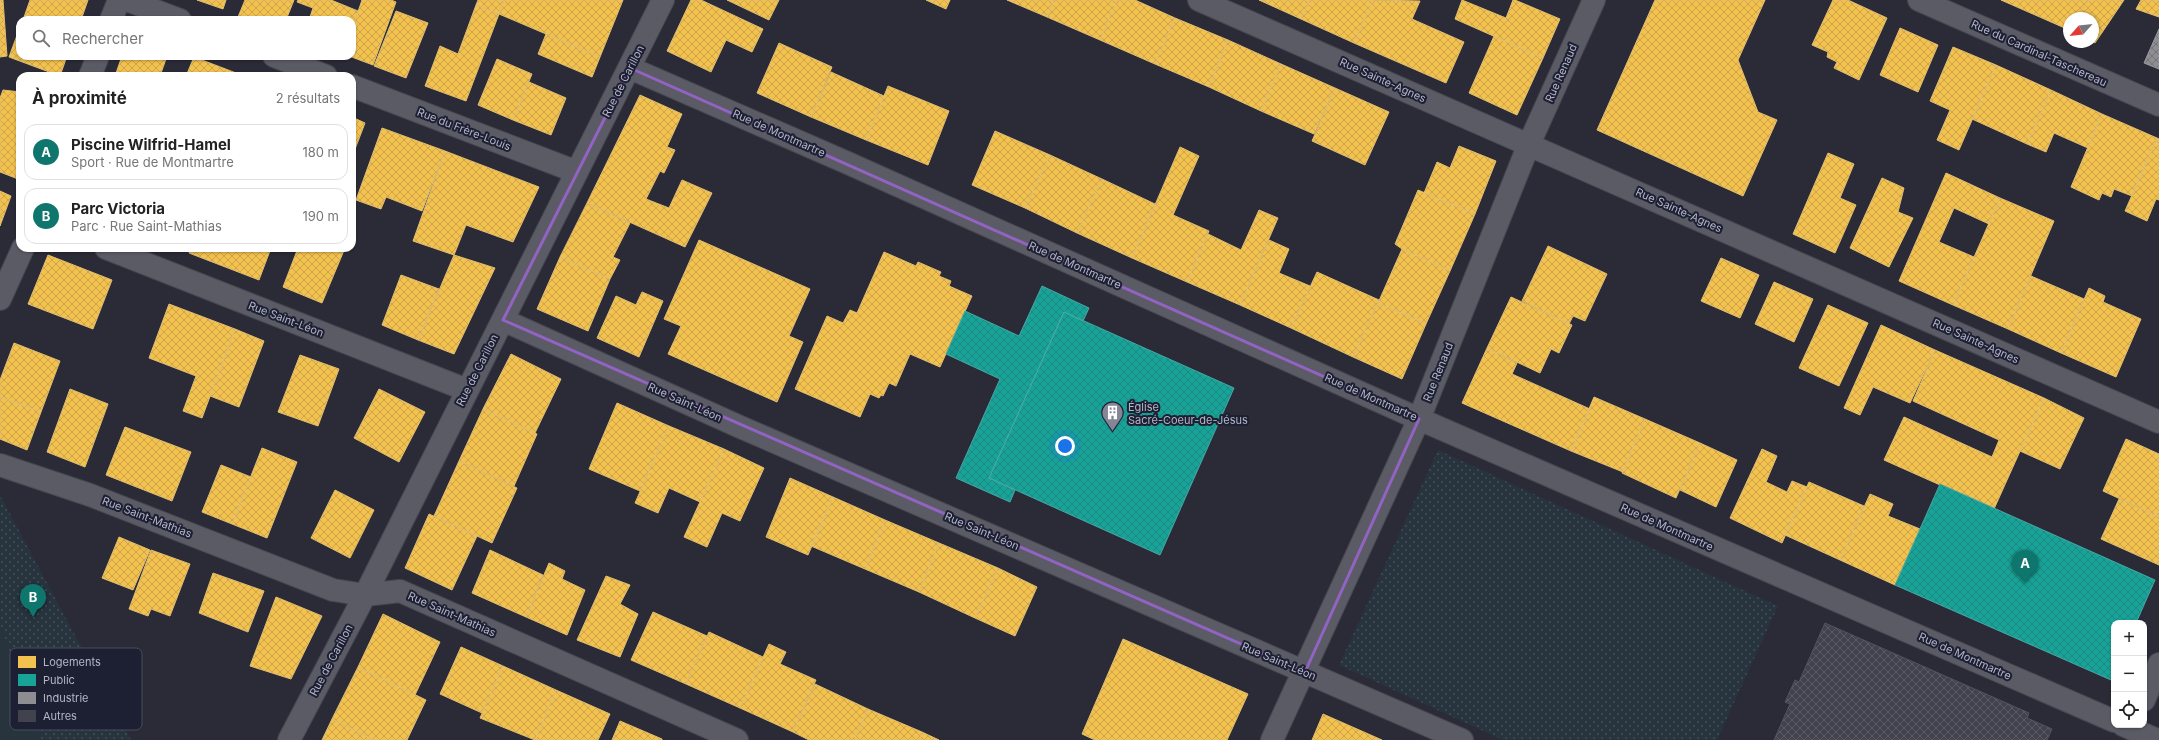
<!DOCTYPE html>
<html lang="fr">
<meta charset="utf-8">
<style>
:root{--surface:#fff;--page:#f2f2f2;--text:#222;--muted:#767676;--line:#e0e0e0;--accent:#0f766e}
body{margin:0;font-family:Inter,sans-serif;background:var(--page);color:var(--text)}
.controls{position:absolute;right:12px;bottom:12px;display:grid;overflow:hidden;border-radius:8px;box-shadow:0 1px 3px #0004}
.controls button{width:36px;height:36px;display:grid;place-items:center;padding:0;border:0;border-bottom:1px solid var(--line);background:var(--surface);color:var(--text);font:20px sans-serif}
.compass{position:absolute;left:2063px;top:12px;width:36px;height:36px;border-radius:50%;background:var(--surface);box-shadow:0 1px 3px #0004;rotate:243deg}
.you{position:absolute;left:1065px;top:446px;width:14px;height:14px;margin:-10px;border:3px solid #fff;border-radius:50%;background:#1a73e8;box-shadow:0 0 0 6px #1a73e833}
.badge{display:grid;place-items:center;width:26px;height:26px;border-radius:50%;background:var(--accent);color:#fff;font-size:13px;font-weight:700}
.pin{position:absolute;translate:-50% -33px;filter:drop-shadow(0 1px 2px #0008)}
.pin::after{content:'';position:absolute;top:21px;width:14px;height:12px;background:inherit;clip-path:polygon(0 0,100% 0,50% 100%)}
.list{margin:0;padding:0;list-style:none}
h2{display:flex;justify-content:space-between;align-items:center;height:52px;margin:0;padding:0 16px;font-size:17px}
h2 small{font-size:13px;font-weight:400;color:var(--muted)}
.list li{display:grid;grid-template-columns:26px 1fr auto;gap:12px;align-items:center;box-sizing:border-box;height:56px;margin:0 8px 8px;padding:0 8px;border:1px solid var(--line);border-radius:12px}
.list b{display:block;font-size:15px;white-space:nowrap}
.list p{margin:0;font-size:13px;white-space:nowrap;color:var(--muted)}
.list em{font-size:13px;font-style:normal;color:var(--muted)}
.icon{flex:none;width:22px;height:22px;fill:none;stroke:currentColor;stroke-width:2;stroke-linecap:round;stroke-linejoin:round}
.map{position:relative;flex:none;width:2159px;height:740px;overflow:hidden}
.search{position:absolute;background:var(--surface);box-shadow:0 1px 3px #0004;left:16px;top:16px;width:340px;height:44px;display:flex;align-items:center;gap:10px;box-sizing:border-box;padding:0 14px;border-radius:12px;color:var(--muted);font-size:15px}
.panel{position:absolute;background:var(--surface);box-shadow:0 1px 3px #0004;left:16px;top:72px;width:340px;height:180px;border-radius:12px}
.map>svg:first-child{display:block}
.grass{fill:url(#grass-dots)}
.garden{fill:#27333d}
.homes{fill:url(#homes-cross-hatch);stroke:#dfbd73}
.public{fill:url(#public-cross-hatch);stroke:#46a8a6}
.industry{fill:url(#industry-cross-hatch);stroke:#9999a2}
.building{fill:url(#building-cross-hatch);stroke:#52535f}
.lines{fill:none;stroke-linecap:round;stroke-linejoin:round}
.street-casing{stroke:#464750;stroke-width:24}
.street{stroke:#5a5b65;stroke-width:22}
.marked{fill:none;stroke:#9263c3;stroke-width:3;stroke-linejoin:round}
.labels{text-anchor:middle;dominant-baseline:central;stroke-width:4;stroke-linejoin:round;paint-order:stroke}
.street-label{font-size:11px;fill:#b4b5c8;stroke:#1d1f32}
.poi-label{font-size:11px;fill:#b4b5c8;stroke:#1d1f32;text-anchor:start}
.key{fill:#1d1f32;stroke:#4a4c5f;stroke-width:1}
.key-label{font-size:11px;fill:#b4b5c8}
</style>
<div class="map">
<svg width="2159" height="740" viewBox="0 0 2159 740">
<defs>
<pattern id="grass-dots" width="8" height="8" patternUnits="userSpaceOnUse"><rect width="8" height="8" fill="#27333d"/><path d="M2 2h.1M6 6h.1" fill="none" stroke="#444e58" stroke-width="1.8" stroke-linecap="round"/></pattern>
<pattern id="homes-cross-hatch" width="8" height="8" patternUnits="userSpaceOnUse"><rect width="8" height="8" fill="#f2c14e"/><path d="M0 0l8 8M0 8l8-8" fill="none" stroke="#cca54a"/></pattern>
<pattern id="public-cross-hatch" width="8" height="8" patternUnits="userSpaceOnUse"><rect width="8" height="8" fill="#17a398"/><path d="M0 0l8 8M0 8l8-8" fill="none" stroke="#1f8881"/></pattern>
<pattern id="industry-cross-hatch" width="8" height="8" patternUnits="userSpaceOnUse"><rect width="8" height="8" fill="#8d8d92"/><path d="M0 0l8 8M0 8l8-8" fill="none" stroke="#737378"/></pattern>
<pattern id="building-cross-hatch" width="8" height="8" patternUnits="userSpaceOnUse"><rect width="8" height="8" fill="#41424d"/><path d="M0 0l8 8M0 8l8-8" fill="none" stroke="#5a5b65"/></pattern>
</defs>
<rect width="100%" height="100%" fill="#2a2b37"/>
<!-- grass -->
<path class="grass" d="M 1438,450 L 1778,606 L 1717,740 L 1503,740 L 1339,665 Z
M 0,495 L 131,740 L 0,740 Z"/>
<!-- garden -->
<path class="garden" d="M 0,625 L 41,740 L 0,740 Z"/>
<!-- homes -->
<path class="homes" d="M 0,0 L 3,0 L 7,56 L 0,57 Z
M 30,0 L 88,0 L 81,20 L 23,20 Z
M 197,0 L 226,0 L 223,9 Z
M 245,0 L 294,0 L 286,20 L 245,20 L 238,17 Z
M 298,0 L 331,0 L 358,11 L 352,29 L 352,20 L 309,20 L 313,8 L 297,2 Z
M 362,0 L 391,0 L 396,2 L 373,65 L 349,56 L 352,56 L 352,29 Z
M 478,0 L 504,0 L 499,14 L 476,5 Z
M 504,0 L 623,0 L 600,57 L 499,14 Z
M 691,0 L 701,0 L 763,29 L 752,52 L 726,40 L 711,72 L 667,51 Z
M 727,0 L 779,0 L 769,20 Z
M 926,0 L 950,0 L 946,9 Z
M 1007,0 L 1054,0 L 1047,17 Z
M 1054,0 L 1117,0 L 1100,40 L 1047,17 Z
M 1117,0 L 1135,0 L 1175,18 L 1155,64 L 1100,40 Z
M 1259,0 L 1310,0 L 1301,19 Z
M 1310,0 L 1373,0 L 1354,43 L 1301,19 Z
M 1373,0 L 1420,1 L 1412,19 L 1464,42 L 1446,83 L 1354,43 Z
M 1462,0 L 1506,18 L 1513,0 L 1515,0 L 1560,19 L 1543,58 L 1455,19 Z
M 1655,0 L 1765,0 L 1738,60 L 1758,112 L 1777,120 L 1743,196 L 1597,130 Z
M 1833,0 L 1848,0 L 1887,18 L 1859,80 L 1834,68 L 1837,62 L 1827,57 L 1828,52 L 1812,45 Z
M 2001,0 L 2089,0 L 2075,18 L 2069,18 L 2069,26 L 2067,29 Z
M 2089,0 L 2124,0 L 2095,43 L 2093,42 L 2093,18 L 2075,18 Z
M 2141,0 L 2159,0 L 2159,17 L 2136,9 Z
M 476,5 L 499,14 L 466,101 L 425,86 L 440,46 L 458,54 Z
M 396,11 L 428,23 L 406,78 L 374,66 Z
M 1175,18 L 1228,40 L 1209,87 L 1155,64 Z
M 20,27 L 20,56 L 67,56 L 60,76 L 9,57 Z
M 1900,28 L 1938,45 L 1918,92 L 1880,75 Z
M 546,34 L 600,57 L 592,77 L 538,54 Z
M 1494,36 L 1543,58 L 1517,115 L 1469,93 Z
M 1228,40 L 1281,64 L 1261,111 L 1209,87 Z
M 779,43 L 832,67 L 811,117 L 757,93 Z
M 1953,47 L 1996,65 L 1959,150 L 1937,140 L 1950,110 L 1930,101 Z
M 122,56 L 167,56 L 160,76 L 115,76 Z
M 194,57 L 244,76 L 186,76 Z
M 497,59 L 532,74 L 513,120 L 478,105 Z
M 1281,64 L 1335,88 L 1314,134 L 1261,111 Z
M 1996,65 L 2051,90 L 2027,144 L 1972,119 Z
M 831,72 L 884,96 L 866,140 L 811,117 Z
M 529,82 L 566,98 L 551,135 L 513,120 Z
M 888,86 L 949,111 L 928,165 L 866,140 Z
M 1335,88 L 1389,112 L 1365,165 L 1312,141 Z
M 3,90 L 20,92 L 20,173 L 18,179 L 0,172 L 0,98 Z
M 2051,90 L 2102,114 L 2088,148 L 2054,133 L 2046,152 L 2027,144 Z
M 640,95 L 682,114 L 667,147 L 675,150 L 664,173 L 660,171 L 646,199 L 669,208 L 682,180 L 712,193 L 685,247 L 587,203 Z
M 2102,114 L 2157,138 L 2132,196 L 2114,189 L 2111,197 L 2102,193 L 2099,200 L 2071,187 Z
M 352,117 L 365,123 L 352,157 Z
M 382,128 L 445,151 L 422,211 L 386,197 L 381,209 L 356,200 Z
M 995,131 L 1050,155 L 1025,208 L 972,185 Z
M 2157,138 L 2159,139 L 2159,200 L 2156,199 L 2147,221 L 2125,211 Z
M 1459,146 L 1496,161 L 1475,214 L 1424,193 L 1437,162 L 1450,168 Z
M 1180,147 L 1199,156 L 1173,215 L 1209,231 L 1187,282 L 1132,258 Z
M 445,151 L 539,187 L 513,242 L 466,225 L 454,255 L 413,241 Z
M 1828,153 L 1854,164 L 1840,198 L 1856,205 L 1835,253 L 1793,234 Z
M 1050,155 L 1102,179 L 1077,233 L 1025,208 Z
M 1946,173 L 2000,198 L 1989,224 L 1954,208 L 1939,242 L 1974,257 L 1953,305 L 1899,281 Z
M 1882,178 L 1904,188 L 1898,212 L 1913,218 L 1889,267 L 1850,248 Z
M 1102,179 L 1155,204 L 1132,258 L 1077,233 Z
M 1418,190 L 1475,214 L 1450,271 L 1402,249 L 1395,244 Z
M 0,191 L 11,196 L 0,226 Z
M 2000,198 L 2054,221 L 2008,329 L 1953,305 Z
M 587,203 L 630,223 L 613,257 L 620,260 L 610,279 L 560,257 Z
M 1259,210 L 1278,218 L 1240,305 L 1187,282 L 1208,234 L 1241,250 Z
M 699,240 L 810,289 L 789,336 L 803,342 L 777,402 L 668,354 L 681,326 L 664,319 Z
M 1269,240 L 1289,249 L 1279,273 L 1310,286 L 1291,328 L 1240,305 Z
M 1548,246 L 1607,274 L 1585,321 L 1573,316 L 1569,324 L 1522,301 Z
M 191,248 L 271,248 L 259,280 L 189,253 Z
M 298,248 L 345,248 L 322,303 L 283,287 Z
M 1402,249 L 1450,271 L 1426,324 L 1378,303 Z
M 884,252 L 916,266 L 918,262 L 941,272 L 939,276 L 951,281 L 949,286 L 972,296 L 940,367 L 910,354 L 896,386 L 889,383 L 883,396 L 881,395 L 879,398 L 870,394 L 860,417 L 795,389 L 827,316 L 843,323 L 850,310 L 857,313 Z
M 48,255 L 112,280 L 93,329 L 28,304 Z
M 454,255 L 495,268 L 454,354 L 418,340 Z
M 560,257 L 610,279 L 588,331 L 537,309 Z
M 1721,258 L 1759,275 L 1740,318 L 1701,301 Z
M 1317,272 L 1379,300 L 1353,357 L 1291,328 Z
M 401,275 L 439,289 L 418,340 L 382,325 Z
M 2031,276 L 2084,299 L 2061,353 L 2008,329 Z
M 1774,282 L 1813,299 L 1794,342 L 1755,324 Z
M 2089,288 L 2105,296 L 2103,302 L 2141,319 L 2116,377 L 2061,353 Z
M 642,292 L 663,301 L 639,357 L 597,338 L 616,296 L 636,305 Z
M 1511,297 L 1572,325 L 1559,353 L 1551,349 L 1540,373 L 1487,348 Z
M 1378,303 L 1426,324 L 1402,379 L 1353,357 Z
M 169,304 L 235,329 L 202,418 L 183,411 L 196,376 L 149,358 Z
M 1828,305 L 1868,323 L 1839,386 L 1799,368 Z
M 1881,325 L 1935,350 L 1910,403 L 1873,387 L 1860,415 L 1844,408 Z
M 235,329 L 264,341 L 239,407 L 210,396 Z
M 14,343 L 60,361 L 41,412 L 0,397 L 0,380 Z
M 1487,348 L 1517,363 L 1512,374 L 1590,409 L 1571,451 L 1462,403 Z
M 1935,350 L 2044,398 L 1994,509 L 1884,460 L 1904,417 L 1992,457 L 1999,440 L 1913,401 Z
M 511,354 L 561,379 L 535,433 L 483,409 Z
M 300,355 L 339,369 L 318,426 L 278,412 Z
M 70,389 L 108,404 L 85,467 L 47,452 Z
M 379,389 L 425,412 L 399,462 L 354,438 Z
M 0,397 L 41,412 L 27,450 L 0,439 Z
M 1594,397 L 1645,419 L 1623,472 L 1571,451 Z
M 2044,398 L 2084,418 L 2060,469 L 2020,451 Z
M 617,403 L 669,426 L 640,491 L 589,469 Z
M 483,409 L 537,434 L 514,486 L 459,461 Z
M 1645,419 L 1700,443 L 1676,498 L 1622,473 Z
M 669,426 L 724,449 L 700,502 L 669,488 L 658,513 L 635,503 Z
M 125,427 L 191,452 L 172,501 L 106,475 Z
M 2126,439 L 2159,454 L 2159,517 L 2103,491 Z
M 1700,443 L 1737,460 L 1716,507 L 1680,490 Z
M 262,448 L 297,462 L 267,538 L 232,524 Z
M 724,449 L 764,468 L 740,521 L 722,513 L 707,547 L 684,537 Z
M 1762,449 L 1777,456 L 1766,482 L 1787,492 L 1792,481 L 1807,487 L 1782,543 L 1730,518 Z
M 459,461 L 517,488 L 492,543 L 434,516 Z
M 221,465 L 251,477 L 232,524 L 202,512 Z
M 790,478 L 833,497 L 808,555 L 766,537 Z
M 1809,482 L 1864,506 L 1840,560 L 1785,535 Z
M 335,490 L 374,510 L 350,558 L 311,538 Z
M 1870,494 L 1893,504 L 1888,516 L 1920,529 L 1895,585 L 1840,560 Z
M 833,497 L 885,520 L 865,569 L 811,546 Z
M 2119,499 L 2159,517 L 2159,565 L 2101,539 Z
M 429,514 L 477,536 L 452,590 L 405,568 Z
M 885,520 L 939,543 L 919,592 L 865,569 Z
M 119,537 L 150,550 L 133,590 L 102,578 Z
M 939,543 L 998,568 L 975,618 L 919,592 Z
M 151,550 L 190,564 L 170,616 L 151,609 L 148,616 L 129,609 Z
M 490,550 L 543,575 L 526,617 L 472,593 Z
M 549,563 L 565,571 L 562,579 L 585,590 L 567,635 L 526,617 Z
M 998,568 L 1037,587 L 1015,636 L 975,618 Z
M 213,573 L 264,591 L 248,632 L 199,613 Z
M 606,576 L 630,585 L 620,604 L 638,614 L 620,657 L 577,640 Z
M 276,597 L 322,616 L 291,679 L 250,666 Z
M 653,612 L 707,636 L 686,684 L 631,660 Z
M 383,614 L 440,642 L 415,695 L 358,667 Z
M 709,632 L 763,657 L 740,708 L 686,684 Z
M 1123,639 L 1248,694 L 1227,740 L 1095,740 L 1082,734 Z
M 769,644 L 786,652 L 780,664 L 816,680 L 793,732 L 740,708 Z
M 461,647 L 503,666 L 482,713 L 440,694 Z
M 503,666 L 556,690 L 535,740 L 480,718 Z
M 358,667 L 426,700 L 407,740 L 374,740 L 332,719 Z
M 815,684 L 868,709 L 854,740 L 809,740 L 793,732 Z
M 556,690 L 610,714 L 598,740 L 535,740 Z
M 868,709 L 922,732 L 919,740 L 854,740 Z
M 1323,714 L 1382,740 L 1312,740 Z
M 332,719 L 374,740 L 322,740 Z
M 620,721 L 662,739 L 662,740 L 612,740 Z
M 922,732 L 939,740 L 919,740 Z"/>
<!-- public -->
<path class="public" d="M 1042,286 L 1089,308 L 1083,321 L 1064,312 L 989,478 L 1015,490 L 1010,502 L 956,478 L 1000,379 L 946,354 L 965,311 L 1019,336 Z
M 1064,312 L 1234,388 L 1160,555 L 989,478 Z
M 1940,484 L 2155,580 L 2136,623 L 2114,623 L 2114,673 L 2111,680 L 1895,585 Z"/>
<!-- industry -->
<path class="industry" d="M 2159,29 L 2159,69 L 2144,63 Z"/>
<!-- building -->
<path class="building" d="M 1825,623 L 2029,713 L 2027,718 L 2052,729 L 2047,740 L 1774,740 L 1790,704 L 1785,702 L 1795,680 L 1799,682 Z"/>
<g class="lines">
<defs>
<path id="street" d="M 127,0 L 180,20
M 1199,0 L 2159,422
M 1919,0 L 2159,105
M 111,20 L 119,0
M 274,56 L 326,76
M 630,68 L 850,164 L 1419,419 L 2114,721
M 90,76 L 98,56
M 352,86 L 577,172
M 106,248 L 467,390
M 0,299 L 23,248
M 503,320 L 738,426 L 1462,740
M 0,465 L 90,495 L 333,590 L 365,595 L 400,591 L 737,740
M 2144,700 L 2159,664
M 2123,725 L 2157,740
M 289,740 L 365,595 L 663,0
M 1272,740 L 1419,419 L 1529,144 L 1594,0"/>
</defs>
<!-- street casing -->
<use href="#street" class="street-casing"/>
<!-- street -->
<use href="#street" class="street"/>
</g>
<!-- marked area -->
<path class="marked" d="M 630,68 L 1419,419 L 1305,672 L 503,320 Z"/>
<!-- icons -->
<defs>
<symbol id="building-pin" viewBox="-11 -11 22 30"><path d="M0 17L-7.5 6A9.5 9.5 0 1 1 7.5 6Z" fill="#848595" stroke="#1d1f32"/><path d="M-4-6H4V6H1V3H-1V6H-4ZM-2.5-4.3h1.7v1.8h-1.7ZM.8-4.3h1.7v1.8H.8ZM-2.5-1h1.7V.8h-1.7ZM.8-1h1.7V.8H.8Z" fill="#fff"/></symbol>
</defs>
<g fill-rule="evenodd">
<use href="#building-pin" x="1100" y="400" width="25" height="34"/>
</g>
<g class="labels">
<!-- street labels -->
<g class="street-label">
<text transform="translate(2039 53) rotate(24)">Rue du Cardinal-Taschereau</text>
<text transform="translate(1561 73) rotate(-66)">Rue Renaud</text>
<text transform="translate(1383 80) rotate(24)">Rue Sainte-Agnes</text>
<text transform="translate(623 81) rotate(-63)">Rue de Carillon</text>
<text transform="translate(464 129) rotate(21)">Rue du Frère-Louis</text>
<text transform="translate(779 133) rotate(24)">Rue de Montmartre</text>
<text transform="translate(1679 210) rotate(24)">Rue Sainte-Agnes</text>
<text transform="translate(1075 265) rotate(24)">Rue de Montmartre</text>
<text transform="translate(286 319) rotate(21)">Rue Saint-Léon</text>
<text transform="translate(1976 341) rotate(24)">Rue Sainte-Agnes</text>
<text transform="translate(477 370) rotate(-63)">Rue de Carillon</text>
<text transform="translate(1438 372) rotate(-68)">Rue Renaud</text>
<text transform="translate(1371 397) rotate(24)">Rue de Montmartre</text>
<text transform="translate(685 402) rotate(24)">Rue Saint-Léon</text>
<text transform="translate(147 517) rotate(21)">Rue Saint-Mathias</text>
<text transform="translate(1667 527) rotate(24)">Rue de Montmartre</text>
<text transform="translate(982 531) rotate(23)">Rue Saint-Léon</text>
<text transform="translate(452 614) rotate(24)">Rue Saint-Mathias</text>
<text transform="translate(1965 656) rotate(24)">Rue de Montmartre</text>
<text transform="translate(331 660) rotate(-62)">Rue de Carillon</text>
<text transform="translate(1279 661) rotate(23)">Rue Saint-Léon</text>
</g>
<!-- poi labels -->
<g class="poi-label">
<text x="1128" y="407">Église<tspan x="1128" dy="13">Sacré-Coeur-de-Jésus</tspan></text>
</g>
</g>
<!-- legend -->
<rect x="10" y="648" width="132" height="82" rx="6" class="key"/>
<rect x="18" y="656" width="18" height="12" fill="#f2c14e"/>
<rect x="18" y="674" width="18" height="12" fill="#17a398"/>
<rect x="18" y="692" width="18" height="12" fill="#8d8d92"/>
<rect x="18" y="710" width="18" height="12" fill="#41424d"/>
<g class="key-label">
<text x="43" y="666">Logements</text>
<text x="43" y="684">Public</text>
<text x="43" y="702">Industrie</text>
<text x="43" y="720">Autres</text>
</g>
</svg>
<div class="controls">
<button>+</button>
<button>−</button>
<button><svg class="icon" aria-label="locate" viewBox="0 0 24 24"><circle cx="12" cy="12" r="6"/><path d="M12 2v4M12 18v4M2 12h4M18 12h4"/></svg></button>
</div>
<svg class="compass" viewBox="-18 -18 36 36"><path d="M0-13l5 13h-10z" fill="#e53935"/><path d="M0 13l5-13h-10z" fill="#767676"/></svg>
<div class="you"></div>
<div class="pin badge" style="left:2025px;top:583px">A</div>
<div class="pin badge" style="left:33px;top:617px">B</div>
<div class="search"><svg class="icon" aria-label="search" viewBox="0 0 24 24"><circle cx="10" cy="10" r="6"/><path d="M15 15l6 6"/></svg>Rechercher</div>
<section class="panel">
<h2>À proximité<small>2 résultats</small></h2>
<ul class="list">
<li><span class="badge">A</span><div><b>Piscine Wilfrid-Hamel</b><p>Sport · Rue de Montmartre</p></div><em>180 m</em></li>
<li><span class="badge">B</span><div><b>Parc Victoria</b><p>Parc · Rue Saint-Mathias</p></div><em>190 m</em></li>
</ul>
</section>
</div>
